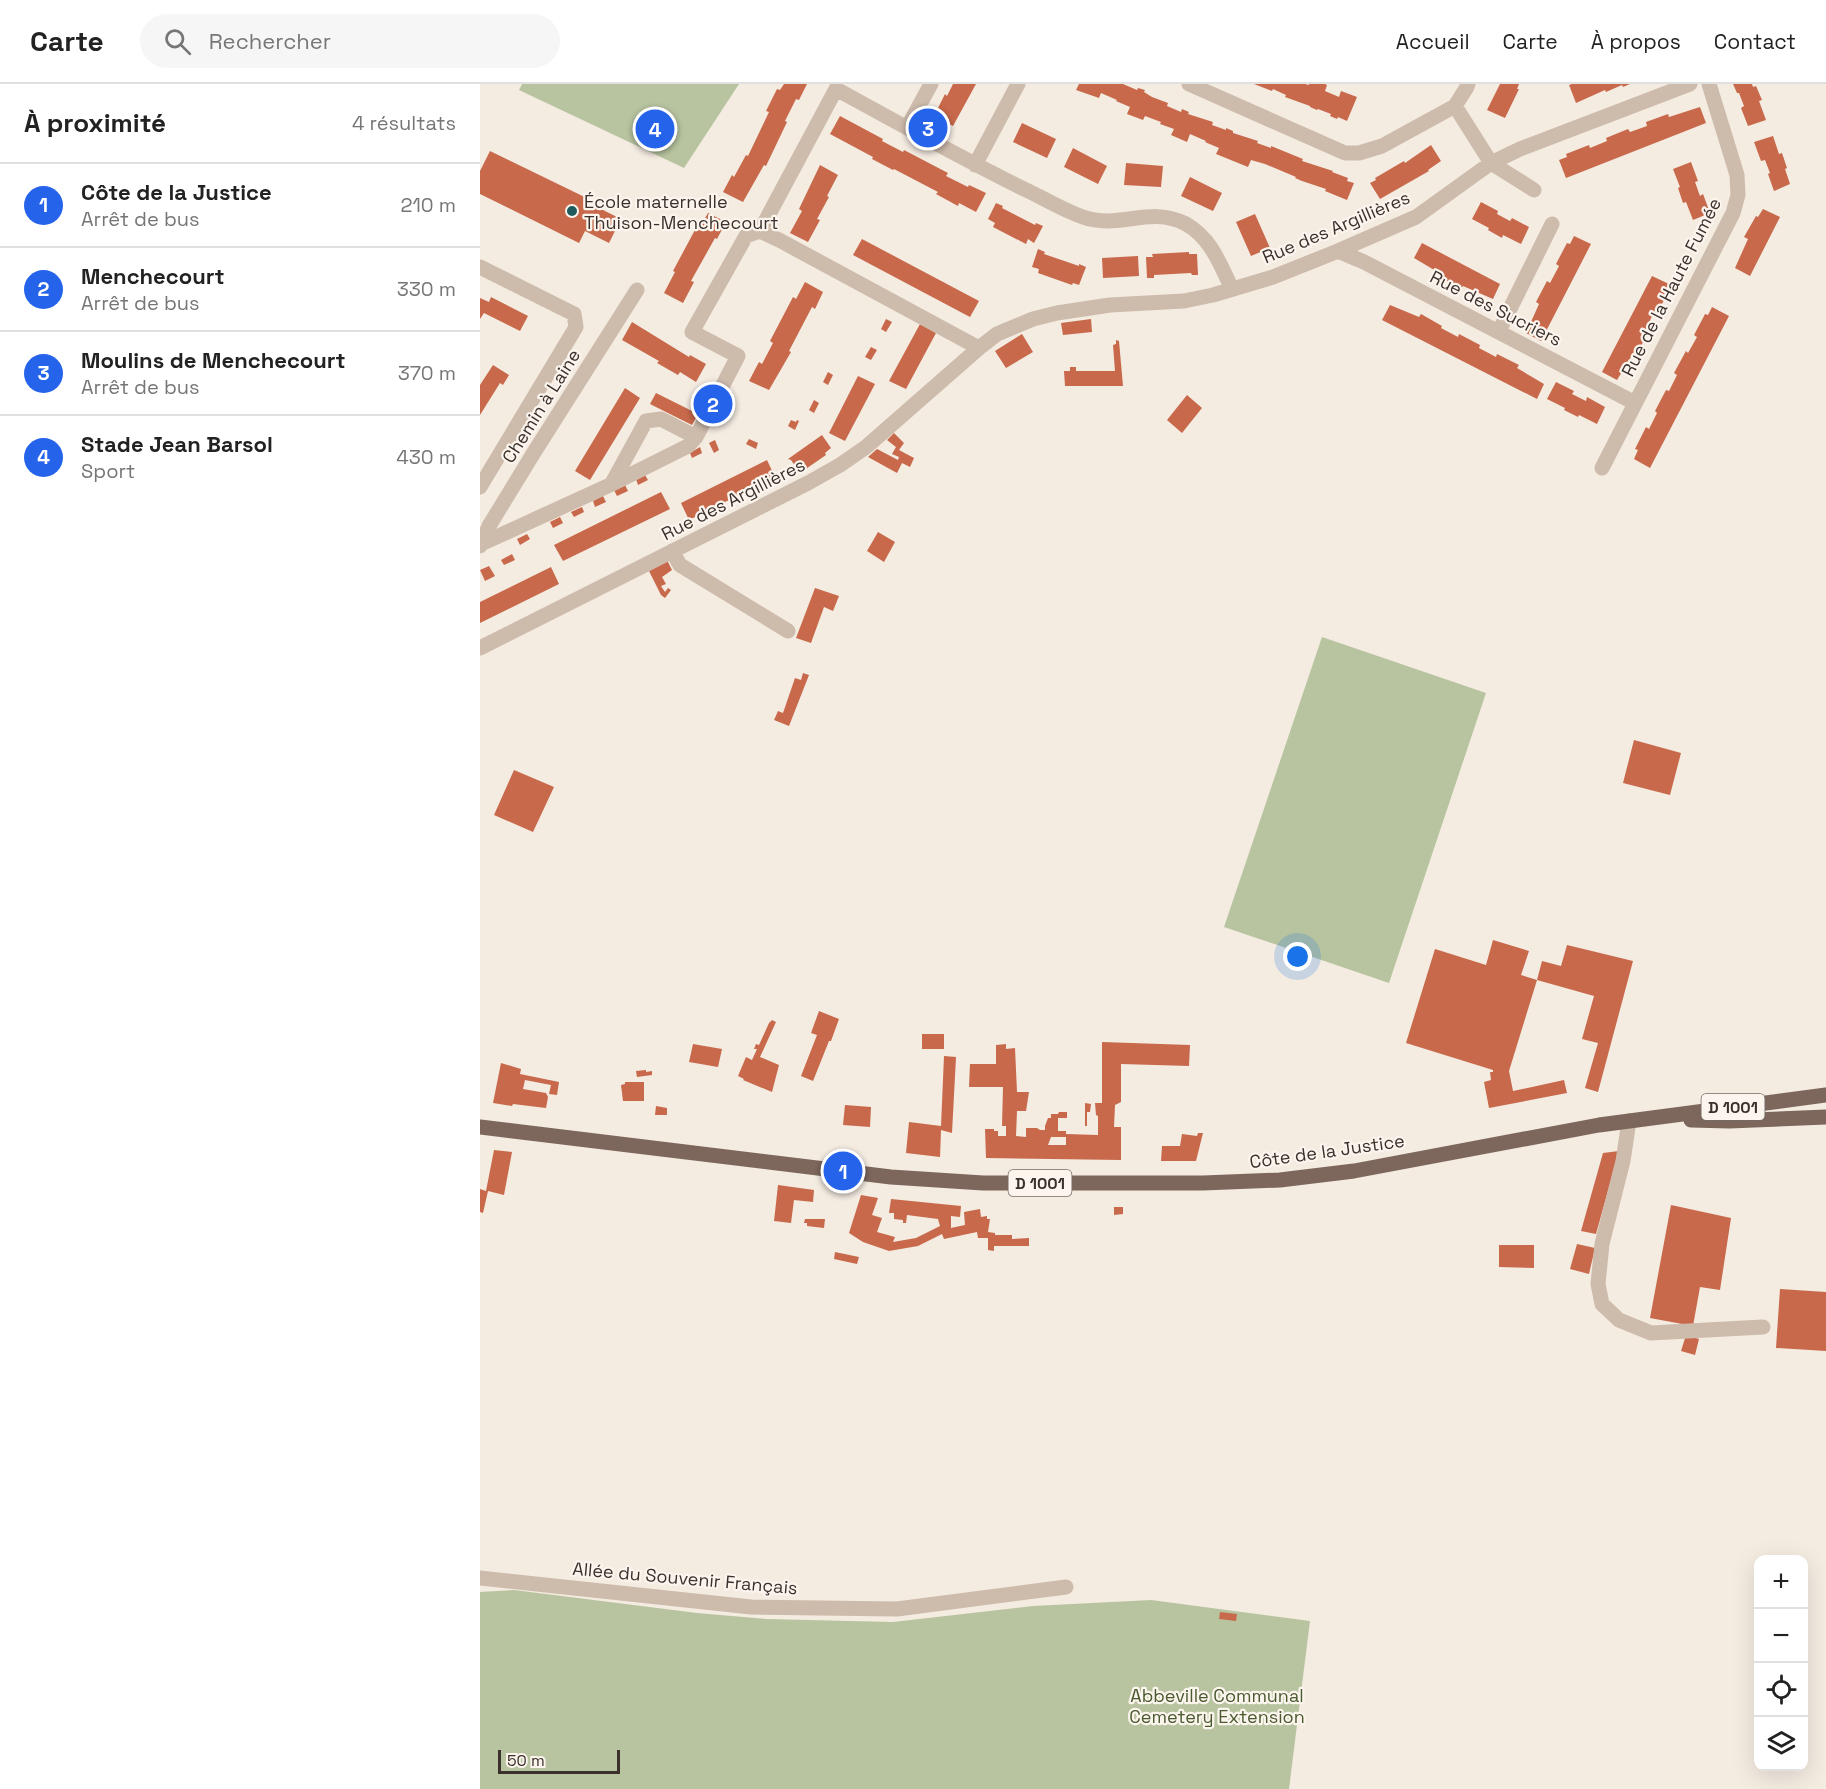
<!DOCTYPE html>
<html lang="fr">
<meta charset="utf-8">
<style>
:root{--surface:#fff;--page:#f6f6f6;--text:#222;--muted:#767676;--line:#e0e0e0;--accent:#2563eb}
body{margin:0;font-family:"Space Grotesk",sans-serif;background:var(--page);color:var(--text)}
.controls{position:absolute;right:18px;bottom:18px;display:grid;overflow:hidden;border-radius:12px;box-shadow:0 6px 24px #0002}
.controls button{width:54px;height:54px;display:grid;place-items:center;padding:0;border:0;border-bottom:2px solid var(--line);background:var(--surface);color:var(--text);font:30px sans-serif}
.scale{position:absolute;left:18px;bottom:15px;width:122px;box-sizing:border-box;padding-left:6px;border:3px solid #3b302b;border-top:0;font-size:16px;line-height:21px;white-space:nowrap;color:#3b302b;-webkit-text-stroke:4px #fbf5ee;paint-order:stroke}
.you{position:absolute;left:818px;top:873px;width:21px;height:21px;margin:-15px;border:4px solid #fff;border-radius:50%;background:#1a73e8;box-shadow:0 0 0 9px #1a73e833}
.badge{display:grid;place-items:center;width:39px;height:39px;border-radius:50%;background:var(--accent);color:#fff;font-size:20px;font-weight:700}
.pin{position:absolute;translate:-50% -50%;border:3px solid #fff;box-shadow:0 2px 6px #0006}
.list{margin:0;padding:0;list-style:none}
h2{display:flex;justify-content:space-between;align-items:center;height:78px;margin:0;padding:0 24px;font-size:26px}
h2 small{font-size:20px;font-weight:400;color:var(--muted)}
.list li{display:grid;grid-template-columns:39px 1fr auto;gap:18px;align-items:center;box-sizing:border-box;height:84px;padding:0 24px;border-top:2px solid var(--line)}
.list b{display:block;font-size:22px;white-space:nowrap}
.list p{margin:0;font-size:20px;white-space:nowrap;color:var(--muted)}
.list em{font-size:20px;font-style:normal;color:var(--muted)}
.icon{flex:none;width:33px;height:33px;fill:none;stroke:currentColor;stroke-width:2;stroke-linecap:round;stroke-linejoin:round}
.map{position:relative;flex:none;width:1346px;height:1705px;overflow:hidden}
header{display:flex;align-items:center;gap:36px;box-sizing:border-box;height:84px;padding:0 30px;background:var(--surface);border-bottom:2px solid var(--line)}
header strong{font-size:28px}
nav{display:flex;gap:33px;margin-inline-start:auto;font-size:21px}
.search{width:420px;height:54px;background:var(--page);display:flex;align-items:center;gap:15px;box-sizing:border-box;padding:0 21px;border-radius:33px;color:var(--muted);font-size:22px}
main{display:flex}
aside{flex:1;background:var(--surface)}
.map>svg:first-child{display:block}
.green{fill:#b8c4a0}
.building{fill:#c8694b;fill-rule:evenodd}
.lines{fill:none;stroke-linecap:round;stroke-linejoin:round}
.minor{stroke:#cdbbac;stroke-width:15}
.major{stroke:#7d675c;stroke-width:15}
.poi-dot{fill:#1f5a5e;stroke:#fbf5ee;stroke-width:2}
.labels{text-anchor:middle;dominant-baseline:central;stroke-width:4.5;stroke-linejoin:round;paint-order:stroke}
.shield{fill:#fbf5ee;stroke:#756b66;stroke-width:1.5}
.shield-label{font-size:16px;font-weight:bold;fill:#3b302b}
.poi-label{font-size:18px;fill:#3b302b;stroke:#fbf5ee;text-anchor:start}
.street-label{font-size:18px;fill:#3b302b;stroke:#fbf5ee}
.park-label{font-size:18px;fill:#4a5a2e;stroke:#fbf5ee}
</style>
<header>
<strong>Carte</strong>
<div class="search"><svg class="icon" aria-label="search" viewBox="0 0 24 24"><circle cx="10" cy="10" r="6"/><path d="M15 15l6 6"/></svg>Rechercher</div>
<nav><a>Accueil</a><a>Carte</a><a>À propos</a><a>Contact</a></nav>
</header>
<main>
<aside>
<h2>À proximité<small>4 résultats</small></h2>
<ul class="list">
<li><span class="badge">1</span><div><b>Côte de la Justice</b><p>Arrêt de bus</p></div><em>210 m</em></li>
<li><span class="badge">2</span><div><b>Menchecourt</b><p>Arrêt de bus</p></div><em>330 m</em></li>
<li><span class="badge">3</span><div><b>Moulins de Menchecourt</b><p>Arrêt de bus</p></div><em>370 m</em></li>
<li><span class="badge">4</span><div><b>Stade Jean Barsol</b><p>Sport</p></div><em>430 m</em></li>
</ul>
</aside>
<div class="map">
<svg width="1346" height="1705" viewBox="0 0 1346 1705">
<rect width="100%" height="100%" fill="#f4ebe1"/>
<!-- green -->
<path class="green" d="M 42,0 L 259,0 L 204,84 L 39,6 Z
M 842,553 L 1006,609 L 909,899 L 744,843 Z
M 34,1506 L 217,1529 L 286,1535 L 413,1538 L 553,1522 L 671,1516 L 830,1537 L 809,1705 L 0,1705 L 0,1508 Z"/>
<!-- building -->
<path class="building" d="M 304,0 L 327,0 L 319,16 L 316,15 L 305,37 L 307,38 L 286,82 L 284,81 L 263,118 L 243,108 L 252,91 L 254,93 L 266,71 L 268,72 L 289,28 L 286,27 L 297,5 L 300,6 Z
M 473,0 L 496,0 L 473,42 L 454,32 L 465,10 L 467,12 Z
M 599,0 L 643,0 L 657,6 L 658,4 L 665,6 L 664,8 L 672,13 L 688,19 L 687,22 L 701,28 L 702,25 L 709,28 L 708,30 L 733,38 L 732,41 L 746,46 L 746,44 L 753,47 L 753,49 L 778,57 L 777,59 L 791,64 L 791,62 L 823,75 L 822,77 L 853,87 L 852,88 L 868,94 L 867,97 L 874,99 L 867,116 L 845,107 L 846,105 L 822,97 L 815,94 L 816,93 L 785,80 L 771,76 L 768,83 L 736,70 L 739,64 L 725,58 L 726,57 L 710,50 L 707,58 L 691,51 L 694,45 L 680,40 L 681,38 L 665,32 L 663,36 L 647,30 L 650,23 L 636,17 L 637,16 L 621,9 L 619,14 L 596,6 Z
M 774,0 L 825,0 L 829,1 L 829,0 L 845,0 L 847,1 L 845,7 L 859,13 L 861,7 L 877,13 L 867,37 L 858,33 L 857,35 L 850,32 L 851,30 L 838,25 L 837,26 L 830,23 L 830,22 L 805,13 L 806,11 L 793,5 L 792,7 Z
M 1020,0 L 1039,0 L 1037,5 L 1039,5 L 1025,34 L 1007,26 Z
M 1092,0 L 1150,0 L 1143,3 L 1142,1 L 1126,8 L 1125,6 L 1096,19 L 1089,1 Z
M 1253,0 L 1272,0 L 1273,3 L 1276,2 L 1282,16 L 1279,17 L 1286,36 L 1268,42 L 1261,24 L 1264,22 L 1259,9 L 1257,9 Z
M 1220,23 L 1226,39 L 1086,94 L 1079,76 L 1087,73 L 1086,70 L 1109,61 L 1110,64 L 1127,57 L 1126,54 L 1148,45 L 1150,48 L 1167,42 L 1166,38 L 1188,30 L 1189,33 Z
M 360,32 L 403,55 L 402,57 L 423,68 L 424,66 L 468,89 L 466,92 L 488,103 L 489,101 L 506,109 L 496,128 L 479,119 L 478,122 L 456,110 L 458,108 L 414,85 L 413,86 L 392,75 L 393,73 L 350,50 Z
M 542,39 L 576,55 L 567,74 L 533,58 Z
M 1293,52 L 1299,70 L 1302,69 L 1307,84 L 1305,85 L 1310,100 L 1294,107 L 1288,90 L 1290,89 L 1285,76 L 1281,77 L 1274,58 Z
M 951,61 L 961,77 L 948,86 L 949,87 L 900,115 L 890,99 L 896,96 L 895,94 L 924,77 L 925,79 Z
M 593,64 L 627,82 L 618,100 L 584,83 Z
M 10,67 L 119,120 L 117,123 L 141,135 L 129,159 L 105,147 L 99,159 L 0,110 L 0,87 Z
M 1211,78 L 1218,97 L 1215,98 L 1220,112 L 1223,110 L 1230,129 L 1213,136 L 1206,118 L 1203,119 L 1198,104 L 1200,103 L 1193,85 Z
M 646,79 L 683,82 L 681,103 L 644,101 Z
M 340,81 L 358,91 L 347,112 L 349,113 L 337,135 L 340,136 L 328,158 L 310,149 L 322,127 L 319,125 Z
M 710,93 L 742,109 L 733,127 L 701,112 Z
M 1001,118 L 1018,127 L 1017,130 L 1030,137 L 1032,134 L 1049,143 L 1041,160 L 1023,151 L 1022,154 L 1008,146 L 1009,144 L 992,135 Z
M 516,119 L 523,122 L 522,124 L 555,141 L 556,139 L 563,142 L 554,159 L 548,155 L 546,160 L 513,143 L 515,139 L 508,135 Z
M 1283,125 L 1300,133 L 1270,192 L 1255,184 L 1268,155 L 1264,153 L 1276,132 L 1278,133 Z
M 228,129 L 246,138 L 237,155 L 235,154 L 211,197 L 214,198 L 203,219 L 184,209 L 195,188 L 193,187 L 216,144 L 219,145 Z
M 775,130 L 790,164 L 771,172 L 756,138 Z
M 1094,152 L 1111,160 L 1061,257 L 1046,249 L 1059,220 L 1056,218 L 1067,197 L 1070,199 L 1079,182 L 1076,180 L 1087,159 L 1090,160 Z
M 382,155 L 499,217 L 490,233 L 373,171 Z
M 942,159 L 1020,200 L 1013,215 L 983,202 L 981,205 L 960,193 L 961,190 L 934,174 Z
M 558,165 L 565,168 L 564,170 L 599,182 L 599,180 L 606,183 L 599,201 L 593,199 L 592,201 L 558,189 L 559,185 L 552,183 Z
M 709,168 L 709,170 L 717,170 L 718,191 L 712,191 L 711,189 L 674,191 L 674,194 L 667,194 L 666,173 L 673,173 L 672,170 Z
M 658,172 L 659,192 L 623,194 L 622,174 Z
M 1172,192 L 1189,200 L 1185,209 L 1187,210 L 1176,232 L 1173,230 L 1165,247 L 1168,248 L 1157,270 L 1154,268 L 1137,296 L 1122,288 Z
M 325,198 L 343,208 L 335,225 L 332,223 L 309,267 L 311,268 L 289,306 L 269,297 L 279,278 L 282,280 L 293,259 L 290,257 L 313,213 L 316,215 Z
M 11,213 L 48,232 L 40,247 L 4,229 L 0,235 L 0,214 L 9,218 Z
M 910,221 L 939,233 L 941,230 L 962,242 L 961,244 L 978,253 L 979,250 L 1000,261 L 999,264 L 1016,273 L 1017,270 L 1039,281 L 1037,284 L 1064,300 L 1057,315 L 902,236 Z
M 1232,223 L 1249,232 L 1170,384 L 1154,375 L 1158,366 L 1155,365 L 1166,343 L 1169,345 L 1177,329 L 1175,327 L 1186,306 L 1189,307 L 1197,291 L 1194,289 L 1206,267 L 1208,269 L 1217,253 L 1214,251 L 1223,234 L 1225,230 L 1228,231 Z
M 406,235 L 412,238 L 406,248 L 401,245 Z
M 611,235 L 612,248 L 583,251 L 581,239 Z
M 152,238 L 209,273 L 210,271 L 226,280 L 216,298 L 200,288 L 198,291 L 177,279 L 179,277 L 142,256 Z
M 440,240 L 456,249 L 426,305 L 409,297 Z
M 542,250 L 553,268 L 526,284 L 515,267 Z
M 636,256 L 639,257 L 643,302 L 585,302 L 584,287 L 590,287 L 590,283 L 596,283 L 596,287 L 635,287 L 633,261 L 636,260 Z
M 391,263 L 397,266 L 391,276 L 385,273 Z
M 13,281 L 29,291 L 23,301 L 20,299 L 0,331 L 0,301 Z
M 348,288 L 353,291 L 348,301 L 343,298 Z
M 378,292 L 395,300 L 365,357 L 349,349 Z
M 1076,298 L 1094,307 L 1092,310 L 1106,317 L 1107,313 L 1125,323 L 1117,340 L 1099,331 L 1098,333 L 1084,326 L 1085,324 L 1067,315 Z
M 145,304 L 160,314 L 110,396 L 95,387 Z
M 176,309 L 218,330 L 212,341 L 170,320 Z
M 707,311 L 722,324 L 702,349 L 687,336 Z
M 334,316 L 339,319 L 334,329 L 329,326 Z
M 311,336 L 316,338 L 317,336 L 319,337 L 315,346 L 308,342 Z
M 414,349 L 424,359 L 419,366 L 434,374 L 430,383 L 422,379 L 417,389 L 388,373 L 397,365 L 418,376 L 419,373 L 412,370 L 416,363 L 407,356 Z
M 342,351 L 351,364 L 345,369 L 346,371 L 320,389 L 311,376 L 308,375 Z
M 269,355 L 278,359 L 276,365 L 266,360 Z
M 235,356 L 239,366 L 234,369 L 229,359 Z
M 220,363 L 222,369 L 212,374 L 210,369 Z
M 287,376 L 295,393 L 209,436 L 201,419 Z
M 165,391 L 168,396 L 158,401 L 156,395 Z
M 145,401 L 148,407 L 137,412 L 134,406 Z
M 181,408 L 190,425 L 83,477 L 74,461 Z
M 123,412 L 126,418 L 115,423 L 113,417 Z
M 102,423 L 104,428 L 94,433 L 91,428 Z
M 80,433 L 83,439 L 73,444 L 70,438 Z
M 398,448 L 415,458 L 404,478 L 387,467 Z
M 47,450 L 50,455 L 40,461 L 37,455 Z
M 32,470 L 35,476 L 24,481 L 21,476 Z
M 187,476 L 192,486 L 182,493 L 186,500 L 181,502 L 185,508 L 188,504 L 191,506 L 185,514 L 181,511 L 169,487 Z
M 9,482 L 15,492 L 5,497 L 0,486 Z
M 71,483 L 79,500 L 0,539 L 0,518 Z
M 335,504 L 359,512 L 353,527 L 344,523 L 331,559 L 316,554 Z
M 323,589 L 329,591 L 309,642 L 294,636 L 298,627 L 303,629 L 315,594 L 321,596 Z
M 1154,656 L 1201,669 L 1190,711 L 1143,699 Z
M 34,686 L 74,703 L 53,748 L 14,731 Z
M 1013,856 L 1049,867 L 1041,891 L 1057,896 L 1029,987 L 1033,1007 L 1084,996 L 1087,1009 L 1009,1024 L 1004,998 L 1011,996 L 1010,988 L 1013,988 L 1013,986 L 926,959 L 955,865 L 1006,881 Z
M 1087,861 L 1153,877 L 1118,1008 L 1105,1004 L 1118,959 L 1102,955 L 1114,912 L 1057,896 L 1062,877 L 1081,882 Z
M 339,927 L 359,935 L 351,957 L 349,957 L 333,997 L 321,992 L 337,951 L 331,949 Z
M 292,936 L 296,938 L 280,973 L 299,981 L 292,1008 L 263,996 L 264,995 L 258,992 L 266,973 L 272,976 L 277,965 L 274,965 L 276,960 L 279,961 L 289,939 Z
M 442,950 L 464,950 L 464,965 L 442,965 Z
M 622,958 L 710,961 L 709,982 L 641,980 L 641,1018 L 635,1021 L 634,1043 L 641,1043 L 641,1076 L 506,1074 L 505,1045 L 514,1045 L 514,1047 L 518,1047 L 518,1052 L 526,1052 L 526,1042 L 522,1042 L 523,1003 L 489,1003 L 490,980 L 516,980 L 516,961 L 526,960 L 526,965 L 535,964 L 537,1008 L 549,1008 L 546,1027 L 537,1027 L 536,1052 L 546,1053 L 546,1044 L 557,1044 L 560,1046 L 565,1046 L 565,1042 L 568,1034 L 571,1034 L 571,1030 L 578,1030 L 579,1028 L 587,1028 L 587,1034 L 578,1034 L 578,1047 L 586,1047 L 586,1050 L 618,1051 L 618,1032 L 616,1031 L 615,1019 L 622,1019 ZM 571,1053 L 586,1053 L 586,1061 L 568,1061 Z
M 213,960 L 242,965 L 238,983 L 209,978 Z
M 464,972 L 476,973 L 472,1049 L 461,1046 L 460,1073 L 426,1069 L 429,1038 L 461,1042 Z
M 21,979 L 41,985 L 40,990 L 79,998 L 77,1011 L 69,1010 L 71,1001 L 45,996 L 43,1005 L 66,1009 L 68,1013 L 66,1024 L 33,1020 L 32,1022 L 13,1019 Z
M 166,986 L 166,988 L 172,987 L 172,991 L 157,993 L 156,987 Z
M 145,998 L 164,998 L 164,1017 L 143,1017 L 141,1001 L 145,1000 Z
M 605,1019 L 611,1020 L 610,1028 L 607,1028 L 607,1042 L 605,1042 Z
M 365,1021 L 391,1023 L 390,1043 L 363,1041 Z
M 176,1022 L 187,1024 L 187,1031 L 175,1031 Z
M 718,1049 L 723,1049 L 716,1077 L 681,1077 L 682,1062 L 700,1062 L 702,1050 L 717,1052 Z
M 14,1066 L 32,1068 L 24,1111 L 8,1107 L 3,1129 L 0,1128 L 0,1105 L 6,1107 Z
M 1139,1067 L 1116,1150 L 1101,1147 L 1123,1069 Z
M 298,1101 L 334,1106 L 333,1118 L 314,1116 L 311,1139 L 294,1137 Z
M 381,1111 L 398,1114 L 392,1131 L 402,1134 L 397,1148 L 415,1153 L 413,1158 L 436,1154 L 460,1142 L 458,1135 L 427,1131 L 426,1139 L 423,1139 L 423,1136 L 414,1135 L 414,1129 L 409,1129 L 411,1115 L 481,1122 L 480,1133 L 471,1132 L 471,1144 L 485,1141 L 484,1128 L 500,1125 L 501,1133 L 507,1132 L 507,1135 L 510,1135 L 508,1148 L 515,1149 L 515,1151 L 532,1151 L 532,1155 L 549,1154 L 549,1162 L 514,1162 L 514,1167 L 508,1166 L 508,1154 L 498,1154 L 497,1148 L 464,1155 L 462,1150 L 438,1162 L 409,1167 L 383,1158 L 369,1149 Z
M 1191,1121 L 1251,1134 L 1240,1206 L 1220,1203 L 1213,1242 L 1170,1234 Z
M 634,1123 L 643,1123 L 643,1130 L 634,1131 Z
M 325,1135 L 345,1135 L 344,1144 L 327,1142 L 327,1139 L 324,1139 Z
M 1097,1160 L 1115,1164 L 1109,1190 L 1090,1185 Z
M 1019,1161 L 1054,1161 L 1054,1184 L 1019,1183 Z
M 355,1168 L 379,1173 L 377,1180 L 354,1175 Z
M 1300,1205 L 1346,1208 L 1346,1267 L 1296,1264 Z
M 1206,1251 L 1219,1255 L 1215,1271 L 1201,1267 Z
M 740,1528 L 757,1530 L 756,1537 L 739,1535 Z"/>
<g class="lines">
<!-- minor -->
<path class="minor" d="M 709,0 L 865,69 L 879,69 L 902,62 L 975,22 L 987,3 L 988,0
M 975,22 L 1011,79 L 1054,106
M 427,44 L 451,0
M 495,81 L 538,0
M 280,147 L 301,157 L 499,264
M 858,167 L 884,178 L 1155,319
M 0,183 L 94,230 L 96,243 L 0,403
M 1019,247 L 1072,140
M 1122,384 L 1253,129 L 1258,111 L 1257,91 L 1229,0
M 132,399 L 166,337 L 181,335 L 216,353
M 1,460 L 9,442 L 53,370 L 157,206
M 0,462 L 1,460 L 132,400 L 208,362 L 216,353 L 258,272 L 212,248 L 266,152 L 280,147 L 356,5 C 418,39 479,73 542,104 C 562,113 582,126 603,133 C 639,146 670,121 706,140 C 731,154 740,180 752,205
M 192,467 L 200,481 L 308,547
M 0,564 L 328,399 L 360,381 L 386,363 L 499,264 L 517,250 L 553,235 L 577,229 L 630,221 L 704,217 L 733,211 L 793,193 L 858,167 L 936,133 L 1011,79 L 1040,65 L 1210,0
M 1149,1037 L 1143,1077 L 1122,1160 L 1118,1200 L 1122,1220 L 1139,1236 L 1171,1249 L 1283,1243
M 0,1494 L 271,1523 L 417,1525 L 586,1503"/>
<!-- major -->
<path class="major" d="M 1211,1036 L 1249,1037 L 1346,1033
M 0,1043 L 411,1093 L 503,1099 L 723,1099 L 800,1096 L 874,1087 L 1119,1041 L 1346,1011"/>
</g>
<!-- markers -->
<circle class="poi-dot" cx="92" cy="127" r="6"/>
<g class="labels">
<!-- shield labels -->
<g class="shield">
<rect x="1221.5" y="1010" width="63" height="26" rx="4.5"/>
<rect x="528.5" y="1086" width="63" height="26" rx="4.5"/>
</g>
<g class="shield-label">
<text x="1253" y="1023">D 1001</text>
<text x="560" y="1099">D 1001</text>
</g>
<!-- poi labels -->
<g class="poi-label">
<text x="104" y="117">École maternelle<tspan x="104" dy="21">Thuison-Menchecourt</tspan></text>
</g>
<!-- street labels -->
<g class="street-label">
<text transform="translate(856 143) rotate(-23)">Rue des Argillières</text>
<text transform="translate(1191 203) rotate(-63)">Rue de la Haute Fumée</text>
<text transform="translate(1016 224) rotate(27)">Rue des Sucriers</text>
<text transform="translate(61 322) rotate(-58)">Chemin à Laine</text>
<text transform="translate(253 415) rotate(-27)">Rue des Argillières</text>
<text transform="translate(847 1067) rotate(-8)">Côte de la Justice</text>
<text transform="translate(205 1494) rotate(5)">Allée du Souvenir Français</text>
</g>
<!-- park labels -->
<g class="park-label">
<text x="737" y="1611">Abbeville Communal<tspan x="737" dy="21">Cemetery Extension</tspan></text>
</g>
</g>
</svg>
<div class="controls">
<button>+</button>
<button>−</button>
<button><svg class="icon" aria-label="locate" viewBox="0 0 24 24"><circle cx="12" cy="12" r="6"/><path d="M12 2v4M12 18v4M2 12h4M18 12h4"/></svg></button>
<button><svg class="icon" aria-label="layers" viewBox="0 0 24 24"><path d="M12 4l9 5-9 5-9-5zM3 14l9 5 9-5"/></svg></button>
</div>
<div class="scale">50 m</div>
<div class="you"></div>
<div class="pin badge" style="left:363px;top:1087px">1</div>
<div class="pin badge" style="left:233px;top:320px">2</div>
<div class="pin badge" style="left:448px;top:44px">3</div>
<div class="pin badge" style="left:175px;top:45px">4</div>
</div>
</main>
